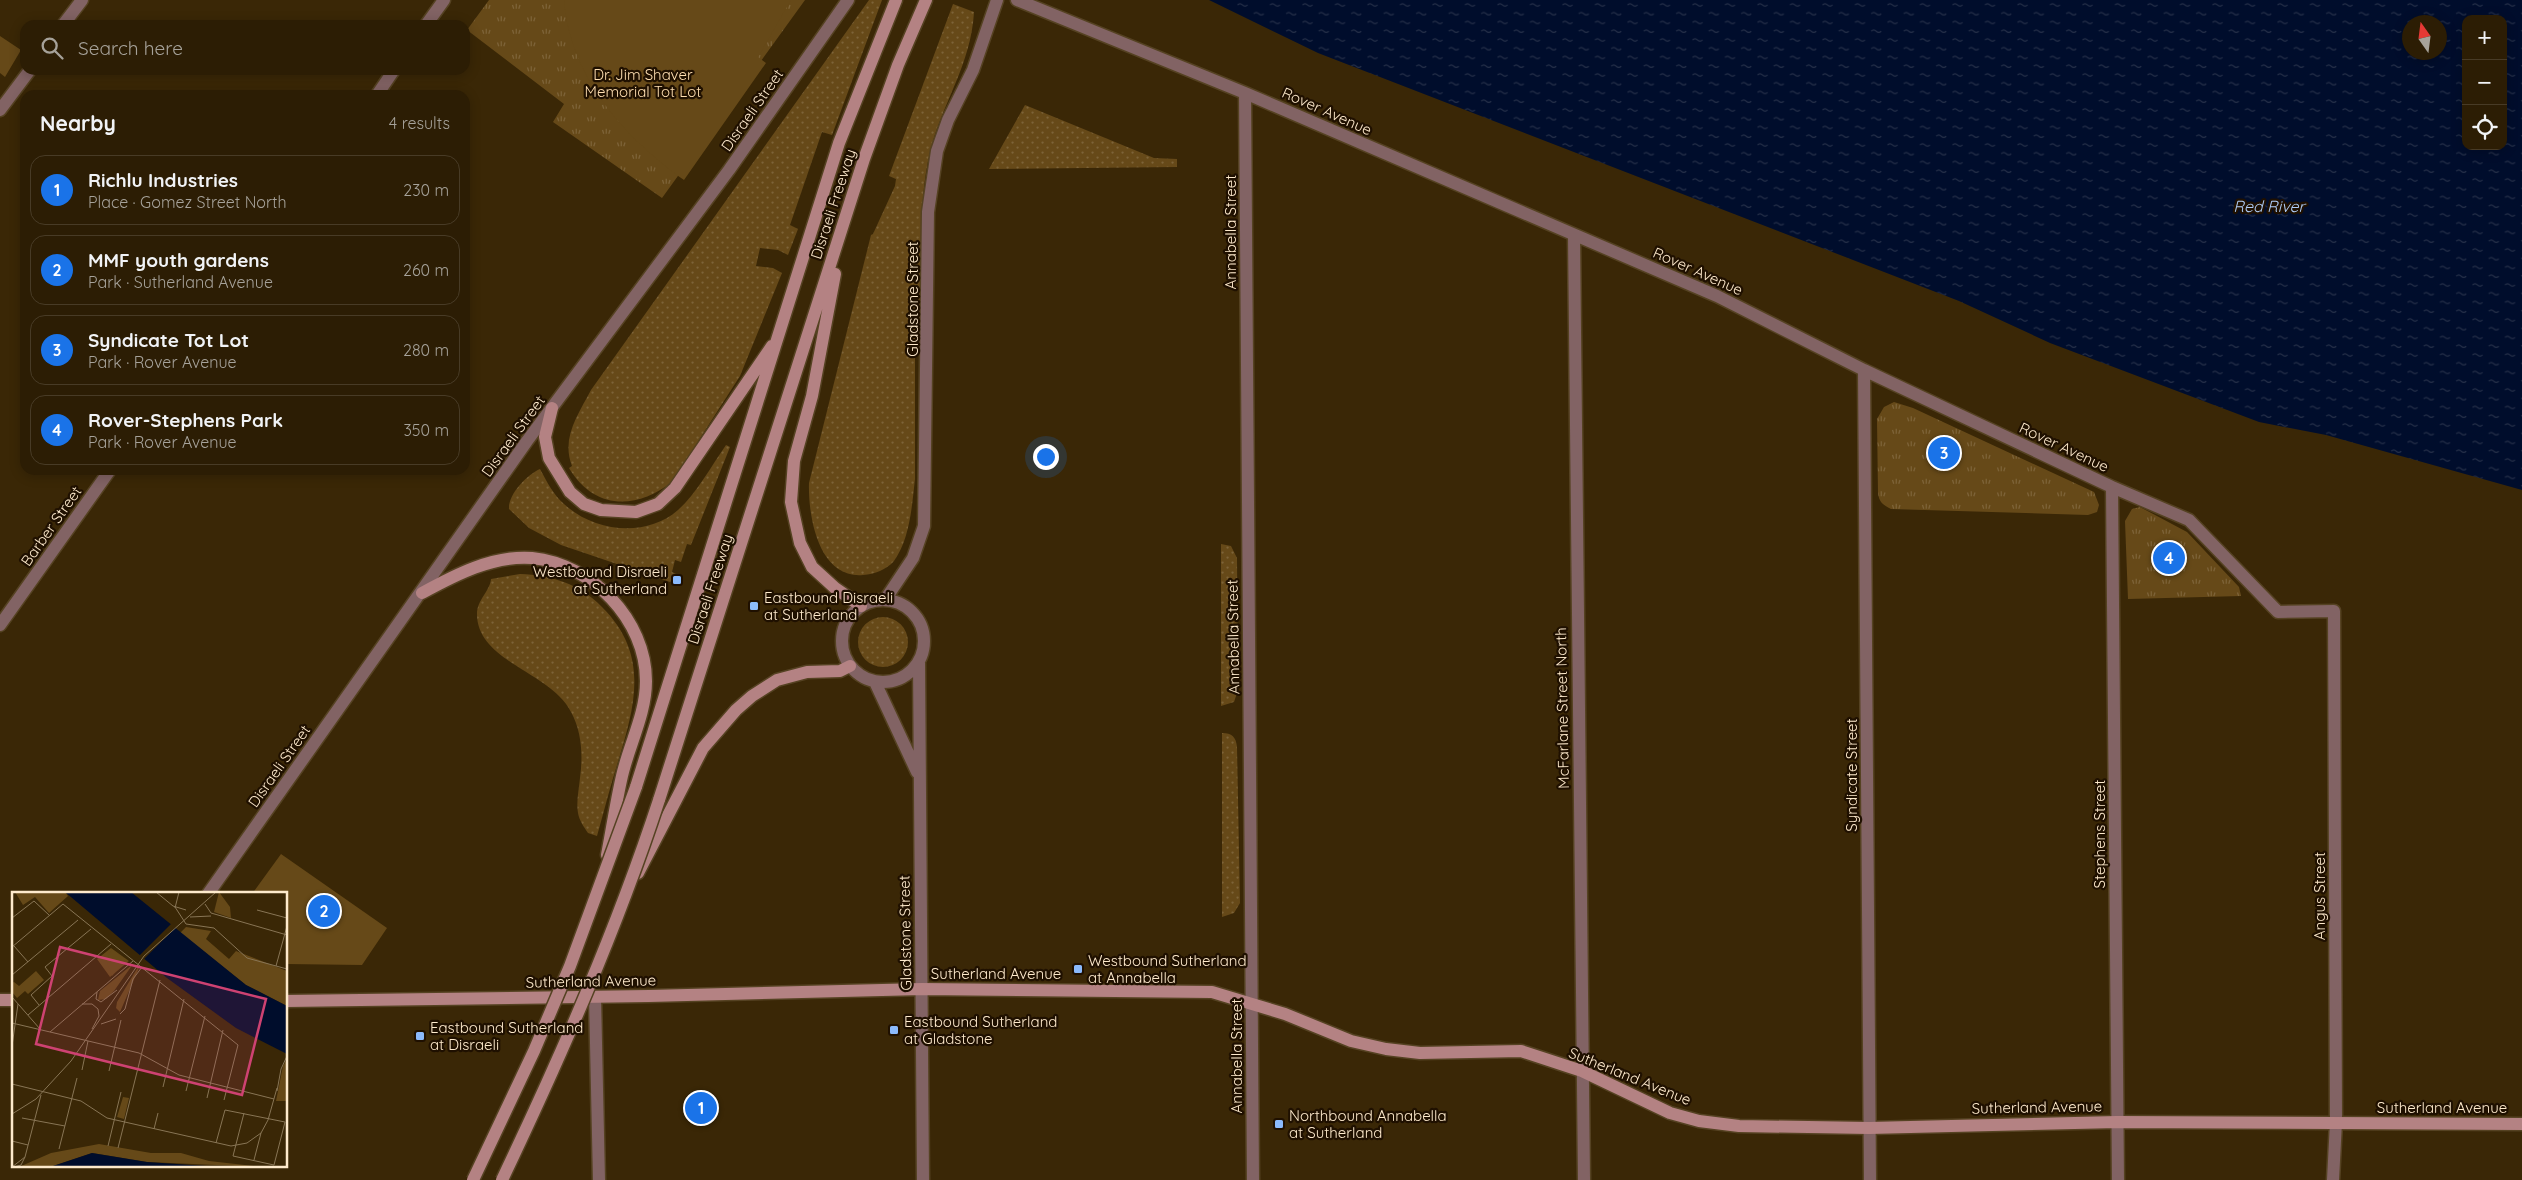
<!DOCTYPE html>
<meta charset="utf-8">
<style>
:root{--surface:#2c1d04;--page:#382a13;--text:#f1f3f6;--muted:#a6a29a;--line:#483b26;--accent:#1a73e8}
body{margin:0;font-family:Quicksand,sans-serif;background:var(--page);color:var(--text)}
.controls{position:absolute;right:15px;top:15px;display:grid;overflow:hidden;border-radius:10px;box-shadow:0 2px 12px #0003}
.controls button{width:45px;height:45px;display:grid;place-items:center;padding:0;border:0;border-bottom:1px solid var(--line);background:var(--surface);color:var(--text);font:25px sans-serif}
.compass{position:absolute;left:2402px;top:15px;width:45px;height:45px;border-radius:50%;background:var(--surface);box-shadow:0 2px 12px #0003;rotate:346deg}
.you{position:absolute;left:1045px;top:456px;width:18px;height:18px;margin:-12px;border:4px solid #fff;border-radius:50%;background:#1a73e8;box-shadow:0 0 0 8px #1a73e833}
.badge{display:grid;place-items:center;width:32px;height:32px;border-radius:50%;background:var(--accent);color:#fff;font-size:16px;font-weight:700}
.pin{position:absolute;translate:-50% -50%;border:2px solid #fff;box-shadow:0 1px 5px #0006}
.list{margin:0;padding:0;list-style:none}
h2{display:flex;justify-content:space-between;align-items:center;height:65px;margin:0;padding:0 20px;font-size:21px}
h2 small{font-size:16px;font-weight:400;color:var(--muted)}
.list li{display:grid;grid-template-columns:32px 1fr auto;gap:15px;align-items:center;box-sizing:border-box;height:70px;margin:0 10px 10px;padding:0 10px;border:1px solid var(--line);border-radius:15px}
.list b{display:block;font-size:19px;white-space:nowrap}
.list p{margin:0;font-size:16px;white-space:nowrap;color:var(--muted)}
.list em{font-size:16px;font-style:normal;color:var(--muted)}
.icon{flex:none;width:28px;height:28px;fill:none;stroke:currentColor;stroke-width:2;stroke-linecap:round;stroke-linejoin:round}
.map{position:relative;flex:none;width:2522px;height:1180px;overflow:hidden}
.search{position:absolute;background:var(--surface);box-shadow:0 2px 12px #0003;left:20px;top:20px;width:450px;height:55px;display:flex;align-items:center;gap:12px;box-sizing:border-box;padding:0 18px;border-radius:15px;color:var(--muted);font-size:19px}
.panel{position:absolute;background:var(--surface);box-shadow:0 2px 12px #0003;left:20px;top:90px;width:450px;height:385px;border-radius:15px}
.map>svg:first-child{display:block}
.grass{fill:url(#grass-dots)}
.park{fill:url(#park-tufts)}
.garden{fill:#664918}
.water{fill:url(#water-ripples);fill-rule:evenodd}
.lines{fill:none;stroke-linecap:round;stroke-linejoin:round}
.street-casing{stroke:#554222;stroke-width:15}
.secondary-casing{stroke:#554222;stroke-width:15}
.street{stroke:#826364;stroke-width:12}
.secondary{stroke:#b48283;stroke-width:12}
.secondary-bridge-casing{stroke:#554222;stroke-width:15;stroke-linecap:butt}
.secondary-bridge{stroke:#b48283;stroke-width:12}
.poi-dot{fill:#8bbafc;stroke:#1f1000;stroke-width:2}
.labels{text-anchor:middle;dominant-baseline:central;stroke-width:4.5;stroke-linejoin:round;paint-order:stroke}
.park-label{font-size:15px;fill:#ffdfb1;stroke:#1f1000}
.street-label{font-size:15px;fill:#feeacc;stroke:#1f1000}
.poi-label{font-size:15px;fill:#feeacc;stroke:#1f1000;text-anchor:start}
.water-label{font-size:16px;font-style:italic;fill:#b0cef9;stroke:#1f1000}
.inset-road{fill:none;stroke:#887555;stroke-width:1}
.view{fill:#ce4272;fill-opacity:0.15;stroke:#ce4272;stroke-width:2.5}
.inset-edge{fill:none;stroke:#feeacc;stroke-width:2.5}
</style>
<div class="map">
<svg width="2522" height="1180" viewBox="0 0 2522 1180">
<defs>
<pattern id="grass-dots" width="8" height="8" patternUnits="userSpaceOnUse" patternTransform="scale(1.25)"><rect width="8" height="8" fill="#664918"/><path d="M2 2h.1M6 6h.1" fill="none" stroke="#7d6338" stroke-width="1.8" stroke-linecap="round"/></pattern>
<pattern id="park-tufts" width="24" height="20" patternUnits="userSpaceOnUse" patternTransform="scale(1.25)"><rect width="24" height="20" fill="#664918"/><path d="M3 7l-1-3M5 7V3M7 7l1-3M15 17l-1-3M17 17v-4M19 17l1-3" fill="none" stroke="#7d6338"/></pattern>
<pattern id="water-ripples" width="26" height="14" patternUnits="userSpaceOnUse" patternTransform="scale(1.25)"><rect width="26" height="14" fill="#000d2c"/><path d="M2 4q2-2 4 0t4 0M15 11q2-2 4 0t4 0" fill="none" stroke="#263049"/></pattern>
</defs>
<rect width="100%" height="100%" fill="#3a2706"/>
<!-- grass -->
<path class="grass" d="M 869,0 L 882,0 L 832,135 L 822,132 L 790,225 L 798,229 L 788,255 L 778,250 L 760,248 L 756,266 L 773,268 L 782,273 L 740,376 L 672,482 C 636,510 594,510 569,468 L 572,466 C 561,438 578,415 591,390 Z
M 953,4 L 974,12 C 971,65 942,103 930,152 C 918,203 922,256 923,308 L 915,308 L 915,479 C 912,505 910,539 894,561 C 886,570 875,574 863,575 C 818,579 808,515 809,483 L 871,235 L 873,234 L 895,186 L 896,179 L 889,176 Z
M 1025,105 L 1154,158 L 1177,159 L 1177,167 L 989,169 Z
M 726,445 L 730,447 L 691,545 L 687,544 L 681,562 L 675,560 L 672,572 L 676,574 L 676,577 L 670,582 L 561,545 L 529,528 L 509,509 C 508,494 528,474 540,469 C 547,482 553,494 564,504 C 594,532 646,538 678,510 C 696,494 712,465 726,445 Z
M 1221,544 L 1231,546 L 1237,558 L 1238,690 L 1234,702 L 1221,706 Z
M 520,574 C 551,575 580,584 602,607 C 650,655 635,705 618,762 C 610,787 604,811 597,836 L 588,833 C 584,827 579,820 578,813 C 576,802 579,789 580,778 C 583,756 582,732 571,712 C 551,672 477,662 477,614 C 477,600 490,591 491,579 Z
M858 642a25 25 0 1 1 50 0a25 25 0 1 1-50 0Z
M 1222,733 C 1232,733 1236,737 1237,747 L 1240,903 L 1234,913 L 1222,917 Z"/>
<!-- park -->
<path class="park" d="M 489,0 L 805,0 L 662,198 L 553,122 L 564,104 L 467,30 Z
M 1894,402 L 1913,408 L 2094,492 L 2099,505 L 2097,512 L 2088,515 L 1891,509 C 1883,505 1879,502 1878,493 L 1877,419 L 1884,407 Z
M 2140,507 L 2187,532 L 2239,587 L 2241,596 L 2128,599 L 2125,521 L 2132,509 Z"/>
<!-- garden -->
<path class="garden" d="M 564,0 L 791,0 L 758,57 L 766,63 L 684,180 C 624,137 570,77 564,0 Z
M 0,36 L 21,50 L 5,77 L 0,73 Z
M 281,854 L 387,928 L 362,965 L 286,964 L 286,894 L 252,894 Z"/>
<!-- water -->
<path class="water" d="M 1209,0 L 2522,0 L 2522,490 L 2326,435 L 2259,422 L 2050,343 L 1959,301 L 1318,53 ZM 2466,19 L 2503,19 L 2503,146 L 2466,146 ZM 2410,22 L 2440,22 L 2440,52 L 2410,52 Z"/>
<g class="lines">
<defs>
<path id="street" d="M 1017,0 L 1245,93 L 1717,296 L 1864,370 L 2112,487 L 2189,520 L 2278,612 L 2334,611 L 2336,1122 L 2333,1180
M 63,25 L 82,0
M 426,25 L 444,0
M 1245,93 L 1253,1180
M 377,95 L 394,70
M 0,110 L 30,70
M 1574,236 L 1584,1180
M 1864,370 L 1870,1180
M 2112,487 L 2118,1180
M842 641a41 41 0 1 1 82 0a41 41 0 1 1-82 0Z
M 885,600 L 913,558 L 924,526 L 928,212 L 937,151 L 948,120 L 973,70 L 997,0
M 0,625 L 110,470
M 919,663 L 923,1180
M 875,682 L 917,772
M 208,894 L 527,441 L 729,170 L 848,0
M 595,997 L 599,1180"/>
<path id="secondary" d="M 835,274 L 812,396 L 794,461 L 791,502 L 800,543 L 812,567 L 835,588 L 861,606
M 552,408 L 545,437 L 549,458 L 570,492 L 584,504 L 601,510 L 636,512 L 658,504 L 675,488 L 772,346
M 422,593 C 455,575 493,555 532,558 C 592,564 646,620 646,681 C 646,714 629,745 622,776 C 616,802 612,829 607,855
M 636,787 L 839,143 L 896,0
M 659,800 L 864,159 L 898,65 L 926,0
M 638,873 L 703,748 L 736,710 L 752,696 L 777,680 L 807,672 L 840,671 L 850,666
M 0,1000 L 14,1000
M 286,1001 L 649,996 L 922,989 L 1212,992 L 1285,1014 L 1351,1041 L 1386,1049 L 1420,1053 L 1521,1051 L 1582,1071 L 1670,1113 L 1699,1121 L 1739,1126 L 1869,1128 L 2117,1122 L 2522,1124"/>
</defs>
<!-- street casing -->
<use href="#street" class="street-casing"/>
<!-- secondary casing -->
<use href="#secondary" class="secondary-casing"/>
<!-- street -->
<use href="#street" class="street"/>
<!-- secondary -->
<use href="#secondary" class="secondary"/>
<defs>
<path id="secondary-bridge" d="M 473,1180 L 534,1051 L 570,966 L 636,787
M 502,1180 C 561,1056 616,931 659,800"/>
</defs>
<!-- secondary-bridge casing -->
<use href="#secondary-bridge" class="secondary-bridge-casing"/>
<!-- secondary-bridge -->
<use href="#secondary-bridge" class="secondary-bridge"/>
</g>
<!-- markers -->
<g class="poi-dot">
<rect x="672" y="575" width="10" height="10" rx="2.5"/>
<rect x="749" y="601" width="10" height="10" rx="2.5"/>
<rect x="1073" y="964" width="10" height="10" rx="2.5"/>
<rect x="889" y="1025" width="10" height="10" rx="2.5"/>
<rect x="415" y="1031" width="10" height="10" rx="2.5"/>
<rect x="1274" y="1119" width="10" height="10" rx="2.5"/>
</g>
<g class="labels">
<!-- park labels -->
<g class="park-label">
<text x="643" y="74">Dr. Jim Shaver<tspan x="643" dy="17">Memorial Tot Lot</tspan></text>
</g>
<!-- street labels -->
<g class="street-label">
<text transform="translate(752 110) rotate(-55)">Disraeli Street</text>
<text transform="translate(1327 111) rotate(24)">Rover Avenue</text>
<text transform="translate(833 204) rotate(-72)">Disraeli Freeway</text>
<text transform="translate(1230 232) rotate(-90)">Annabella Street</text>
<text transform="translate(1698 271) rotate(24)">Rover Avenue</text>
<text transform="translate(912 299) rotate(-90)">Gladstone Street</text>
<text transform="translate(513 436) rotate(-54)">Disraeli Street</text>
<text transform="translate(2064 447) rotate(25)">Rover Avenue</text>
<text transform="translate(51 526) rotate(-55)">Barber Street</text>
<text transform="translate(710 589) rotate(-72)">Disraeli Freeway</text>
<text transform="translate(1233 637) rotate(-91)">Annabella Street</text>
<text transform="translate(1562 708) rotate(-91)">McFarlane Street North</text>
<text transform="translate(279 766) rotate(-55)">Disraeli Street</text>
<text transform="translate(1851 775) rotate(-90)">Syndicate Street</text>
<text transform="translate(2099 834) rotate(-90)">Stephens Street</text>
<text transform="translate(2319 896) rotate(-90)">Angus Street</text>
<text transform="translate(905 933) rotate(-91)">Gladstone Street</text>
<text x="996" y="973">Sutherland Avenue</text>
<text transform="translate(591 981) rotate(-1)">Sutherland Avenue</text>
<text transform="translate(1236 1056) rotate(-90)">Annabella Street</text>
<text transform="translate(1630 1076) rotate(22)">Sutherland Avenue</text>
<text transform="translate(2037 1107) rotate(-1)">Sutherland Avenue</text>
<text x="2442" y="1107">Sutherland Avenue</text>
</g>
<!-- poi labels -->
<g class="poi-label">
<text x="667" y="571" text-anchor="end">Westbound Disraeli<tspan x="667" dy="17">at Sutherland</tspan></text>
<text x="764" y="597">Eastbound Disraeli<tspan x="764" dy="17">at Sutherland</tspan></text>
<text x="1088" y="960">Westbound Sutherland<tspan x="1088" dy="17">at Annabella</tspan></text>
<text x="904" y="1021">Eastbound Sutherland<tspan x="904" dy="17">at Gladstone</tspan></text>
<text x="430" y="1027">Eastbound Sutherland<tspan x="430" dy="17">at Disraeli</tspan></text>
<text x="1289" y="1115">Northbound Annabella<tspan x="1289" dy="17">at Sutherland</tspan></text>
</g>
<!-- water labels -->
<g class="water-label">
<text x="2269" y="206">Red River</text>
</g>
</g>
<!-- overview -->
<g transform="translate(12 892)">
<rect width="275" height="275" fill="#3a2706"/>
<path d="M 121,72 L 102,99 L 94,107 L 86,108 L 88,99 ZM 126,75 L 127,76 L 108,120 L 104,116 L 105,110 ZM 111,205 L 117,206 L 112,227 L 105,225 Z" fill="#664918"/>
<path d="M 3,0 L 53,0 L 56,4 L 37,21 L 23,5 L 11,13 ZM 207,0 L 218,15 L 219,26 L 202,20 ZM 174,35 L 199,39 L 194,47 L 217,67 L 224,59 L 275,79 L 275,114 L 234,93 L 168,41 ZM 99,56 L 117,69 L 98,85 L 85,67 ZM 24,79 L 32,88 L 16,102 L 13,99 L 5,106 L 0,100 L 0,91 L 2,90 L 7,94 ZM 275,167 L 275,209 L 264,209 L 271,174 ZM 87,252 L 139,261 L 169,261 L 197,269 L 250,275 L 135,270 L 80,261 L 38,275 L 7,275 L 39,261 Z" fill="#664918"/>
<path d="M 100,57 L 114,68 L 100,84 L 94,68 Z" fill="#664918"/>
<path d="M 53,0 L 119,0 L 234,93 L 275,114 L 275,162 L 224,136 L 155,86 ZM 80,261 L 135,270 L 209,275 L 38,275 Z" fill="#000d2c"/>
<path d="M 160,31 L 164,35 L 130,69 L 125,66 Z" fill="#3a2706"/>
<path class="inset-road" d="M 144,0 L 161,14 L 174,18M 193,12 L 199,21 L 275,43M 163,15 L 174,32 L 202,36 L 235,66 L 275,77M 163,16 L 167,0M 245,18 L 275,26M 178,25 L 199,24M 0,26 L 22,9 L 37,23M 2,54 L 16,70M 0,55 L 51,12 L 226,153 L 212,208M 264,74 L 275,34M 0,83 L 66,28M 85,100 L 84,107 L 89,110 L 105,98M 0,105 L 28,137M 70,112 L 80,112 L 86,117 L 87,124 L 80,137M 27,113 L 19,103 L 40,84 L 33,75 L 79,37M 108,122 L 113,117 L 121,87 L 130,75M 16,123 L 99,52M 0,131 L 127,161 L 167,183 L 262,207M 89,132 L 104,127M 38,140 L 121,69M 0,154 L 6,112M 70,178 L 76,149M 97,179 L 109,128M 0,192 L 69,209 L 95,226 L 219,254 L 235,251 L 249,241 L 256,228 L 265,196M 151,195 L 172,107M 174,199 L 193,124M 265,199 L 269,177 L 275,164M 195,206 L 211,138M 232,221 L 221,264 L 262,273 L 273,230M 0,222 L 24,207 L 59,169 L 132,64 L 204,0M 10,226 L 53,234M 142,237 L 146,221M 0,249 L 16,253M 204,251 L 213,218 L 273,230M 96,254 L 109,200M 106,256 L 148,88M 47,257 L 65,186M 242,268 L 249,241M 0,275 L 13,265M 2,275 L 9,273 L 13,265 L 29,203"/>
<path class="view" d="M 48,55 L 254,107 L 230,203 L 24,152 Z"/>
<rect width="275" height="275" class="inset-edge"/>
</g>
</svg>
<div class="controls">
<button>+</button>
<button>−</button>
<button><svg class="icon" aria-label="locate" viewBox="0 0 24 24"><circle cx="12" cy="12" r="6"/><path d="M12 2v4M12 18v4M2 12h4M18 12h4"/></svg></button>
</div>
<svg class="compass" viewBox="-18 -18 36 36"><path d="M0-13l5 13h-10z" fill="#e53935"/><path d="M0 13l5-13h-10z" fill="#a6a29a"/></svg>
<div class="you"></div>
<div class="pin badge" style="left:701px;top:1108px">1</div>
<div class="pin badge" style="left:324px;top:911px">2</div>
<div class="pin badge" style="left:1944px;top:453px">3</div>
<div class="pin badge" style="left:2169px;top:558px">4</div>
<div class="search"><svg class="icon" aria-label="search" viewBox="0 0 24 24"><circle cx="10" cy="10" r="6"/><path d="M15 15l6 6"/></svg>Search here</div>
<section class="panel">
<h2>Nearby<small>4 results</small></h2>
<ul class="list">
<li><span class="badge">1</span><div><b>Richlu Industries</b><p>Place · Gomez Street North</p></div><em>230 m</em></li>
<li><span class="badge">2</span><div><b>MMF youth gardens</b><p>Park · Sutherland Avenue</p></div><em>260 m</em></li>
<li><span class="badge">3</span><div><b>Syndicate Tot Lot</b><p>Park · Rover Avenue</p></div><em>280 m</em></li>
<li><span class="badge">4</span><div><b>Rover-Stephens Park</b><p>Park · Rover Avenue</p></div><em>350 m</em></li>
</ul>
</section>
</div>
